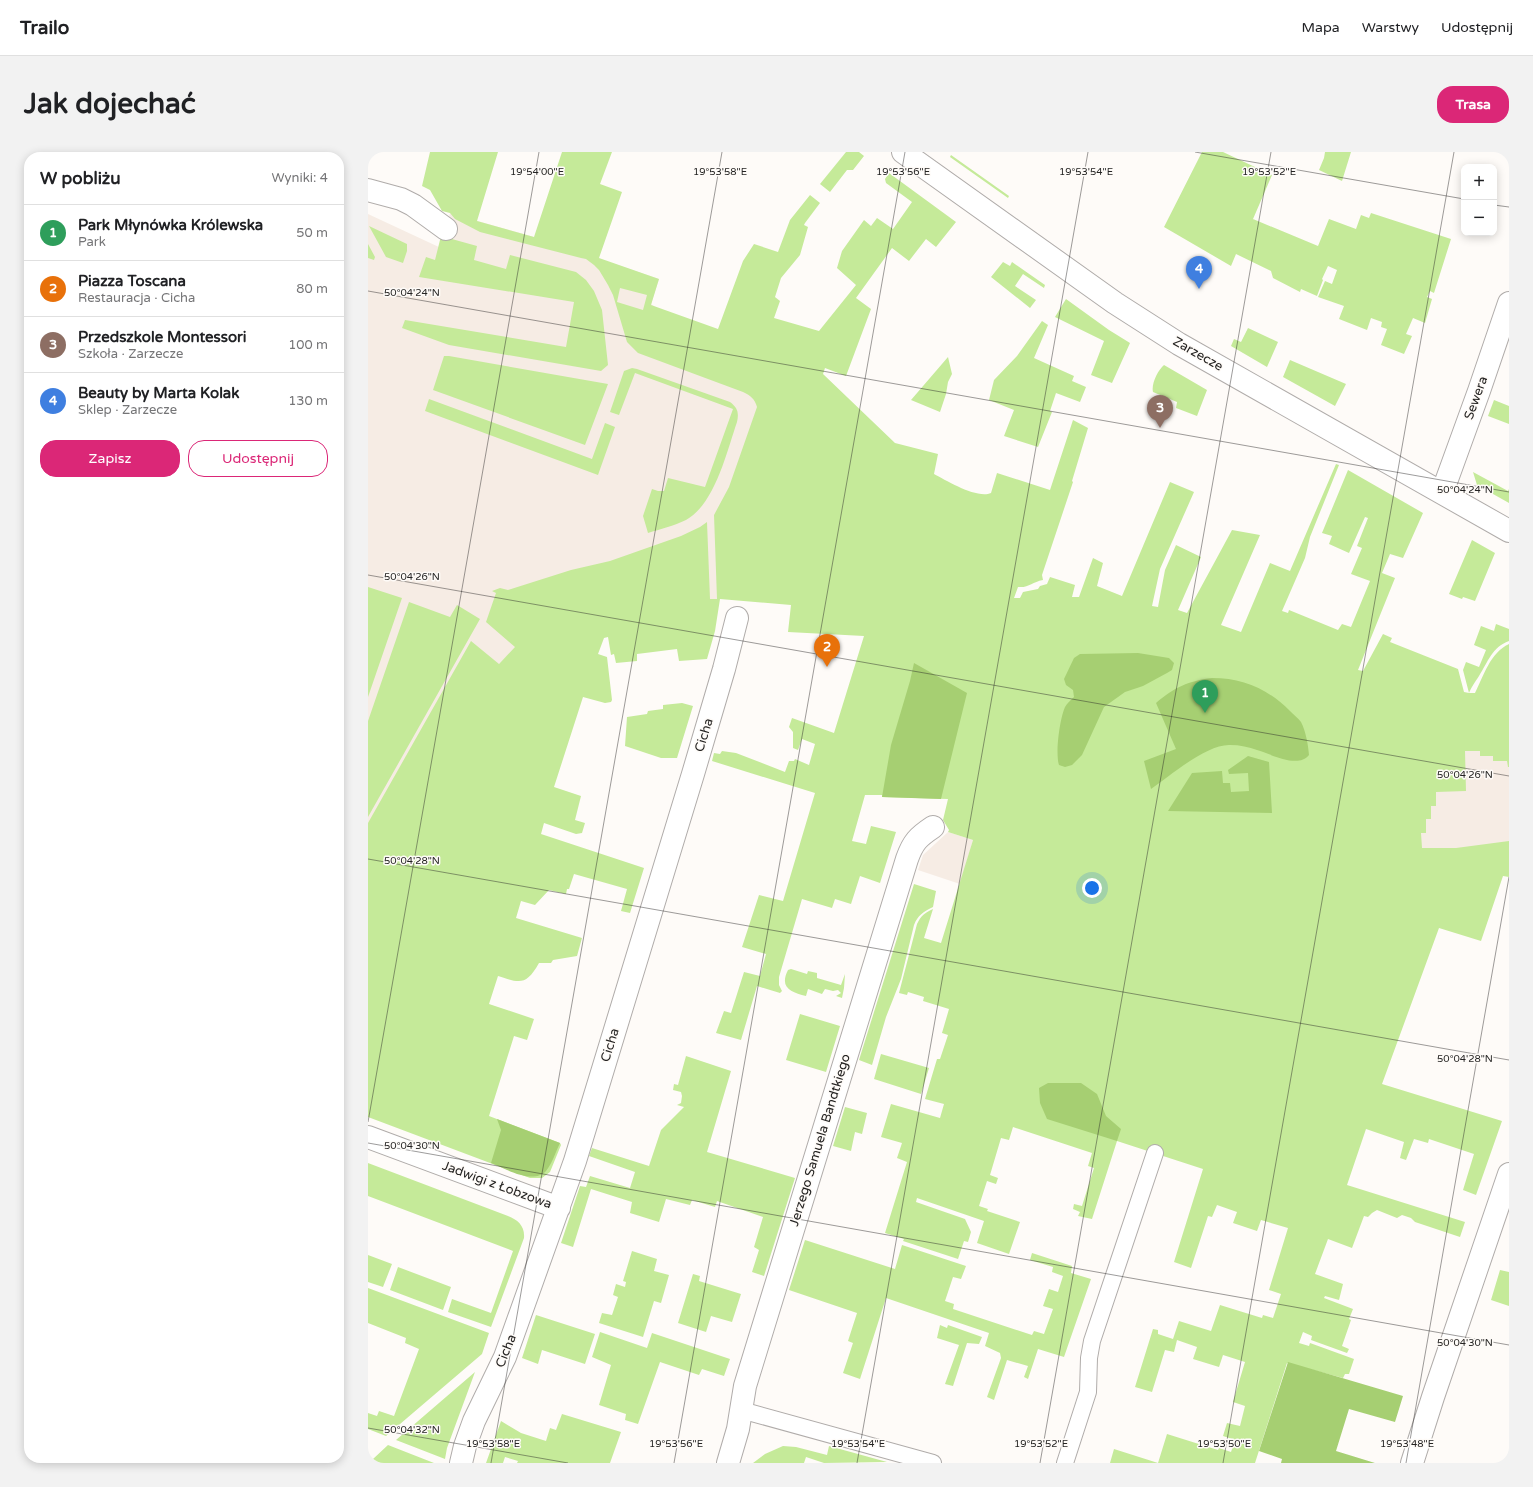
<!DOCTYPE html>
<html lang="pl">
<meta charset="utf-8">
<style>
:root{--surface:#fff;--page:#f2f2f2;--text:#202124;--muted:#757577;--line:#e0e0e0;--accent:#db2777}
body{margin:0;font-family:"Varela Round",sans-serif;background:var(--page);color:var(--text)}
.controls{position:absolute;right:12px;top:12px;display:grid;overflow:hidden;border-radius:8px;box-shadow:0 2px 10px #0003}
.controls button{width:36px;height:36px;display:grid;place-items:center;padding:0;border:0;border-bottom:1px solid var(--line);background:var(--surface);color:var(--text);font:20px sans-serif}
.you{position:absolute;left:724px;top:736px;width:14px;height:14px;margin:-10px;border:3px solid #fff;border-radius:50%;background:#1a73e8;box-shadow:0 0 0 6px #1a73e833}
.badge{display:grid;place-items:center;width:26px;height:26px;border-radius:50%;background:var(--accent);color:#fff;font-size:13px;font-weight:700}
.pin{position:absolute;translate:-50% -33px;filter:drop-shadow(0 1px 2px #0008)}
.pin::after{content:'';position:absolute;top:21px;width:14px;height:12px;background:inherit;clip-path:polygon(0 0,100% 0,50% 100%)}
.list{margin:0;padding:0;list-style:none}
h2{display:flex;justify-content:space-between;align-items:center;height:52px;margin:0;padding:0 16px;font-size:17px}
h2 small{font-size:13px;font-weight:400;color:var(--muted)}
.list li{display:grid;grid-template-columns:26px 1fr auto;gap:12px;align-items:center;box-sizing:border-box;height:56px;padding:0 16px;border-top:1px solid var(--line)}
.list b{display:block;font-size:15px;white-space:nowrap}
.list p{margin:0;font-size:13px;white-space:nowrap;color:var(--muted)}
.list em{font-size:13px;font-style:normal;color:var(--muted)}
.actions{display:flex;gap:8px;padding:12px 16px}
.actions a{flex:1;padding:9px 0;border:1px solid var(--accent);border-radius:16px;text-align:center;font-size:14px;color:var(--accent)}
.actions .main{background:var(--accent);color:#fff}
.map{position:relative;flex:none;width:1141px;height:1311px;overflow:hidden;border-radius:16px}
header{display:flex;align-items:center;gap:24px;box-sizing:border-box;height:56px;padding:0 20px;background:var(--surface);border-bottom:1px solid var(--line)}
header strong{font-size:19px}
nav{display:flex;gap:22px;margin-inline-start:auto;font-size:14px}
.intro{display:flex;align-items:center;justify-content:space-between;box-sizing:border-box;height:96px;padding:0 24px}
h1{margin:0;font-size:28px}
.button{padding:10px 18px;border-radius:16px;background:var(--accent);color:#fff;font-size:14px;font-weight:700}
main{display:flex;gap:24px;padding:0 24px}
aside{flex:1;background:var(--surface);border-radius:16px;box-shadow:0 2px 10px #0003}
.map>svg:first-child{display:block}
.built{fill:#f6ece4}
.green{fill:#c5ea99;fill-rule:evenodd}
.forest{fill:#a6cf72}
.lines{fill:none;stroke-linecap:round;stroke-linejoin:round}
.lane-casing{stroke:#b0acaa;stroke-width:18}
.street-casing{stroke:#b0acaa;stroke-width:24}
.lane{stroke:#fff;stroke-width:16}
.street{stroke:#fff;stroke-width:22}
.ticks{fill:none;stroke:#252423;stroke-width:1;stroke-opacity:0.45}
.labels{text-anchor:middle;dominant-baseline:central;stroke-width:3;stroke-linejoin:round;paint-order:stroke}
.street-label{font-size:13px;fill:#252423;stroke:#fefbf8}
.ticks-label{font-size:10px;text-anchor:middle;fill:#252423;stroke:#fefbf8;stroke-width:3;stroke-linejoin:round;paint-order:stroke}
</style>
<header>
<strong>Trailo</strong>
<nav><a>Mapa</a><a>Warstwy</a><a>Udostępnij</a></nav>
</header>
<div class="intro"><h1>Jak dojechać</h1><a class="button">Trasa</a></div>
<main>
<aside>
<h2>W pobliżu<small>Wyniki: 4</small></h2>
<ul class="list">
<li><span class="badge" style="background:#2e9e5b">1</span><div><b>Park Młynówka Królewska</b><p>Park</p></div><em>50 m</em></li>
<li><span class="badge" style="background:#e8710a">2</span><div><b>Piazza Toscana</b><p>Restauracja · Cicha</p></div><em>80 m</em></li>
<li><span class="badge" style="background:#8d6e63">3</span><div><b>Przedszkole Montessori</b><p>Szkoła · Zarzecze</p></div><em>100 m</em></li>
<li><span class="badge" style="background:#3f7fe0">4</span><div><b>Beauty by Marta Kolak</b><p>Sklep · Zarzecze</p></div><em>130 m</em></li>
</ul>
<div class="actions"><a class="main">Zapisz</a><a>Udostępnij</a></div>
</aside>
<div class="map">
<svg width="1141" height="1311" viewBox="0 0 1141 1311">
<rect width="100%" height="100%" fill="#fefbf8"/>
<!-- built -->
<path class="built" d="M 82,61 L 166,85 L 291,127 L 283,152 L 417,242 L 352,447 L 284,450 L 246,456 L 211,466 L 139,504 L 131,512 L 0,710 L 0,62 L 73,96 Z
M 1089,581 L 1141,600 L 1141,710 L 1082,745 L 1040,694 Z
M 580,680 L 605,688 L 592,732 L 550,718 L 555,703 Z"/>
<!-- green -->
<path class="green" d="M 62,0 L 130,0 L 109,69 L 166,85 L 194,0 L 244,0 L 232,32 L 254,40 L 231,106 L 291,127 L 283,153 L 350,177 L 375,109 L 386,92 L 410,100 L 422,68 L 442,43 L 452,51 L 437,71 L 436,73 L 440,75 L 432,103 L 413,126 L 407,145 L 412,149 L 406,166 L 451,179 L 488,133 L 469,116 L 474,99 L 496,68 L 503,74 L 509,66 L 525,77 L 544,50 L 518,31 L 517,27 L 521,21 L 588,70 L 568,95 L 558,87 L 541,109 L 524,96 L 488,146 L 503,157 L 478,224 L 457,216 L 455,222 L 527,291 L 570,302 L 566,322 C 579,329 609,347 623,341 L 629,321 L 682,338 L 705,268 L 720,276 L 704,329 L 705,330 L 674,423 L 675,428 C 664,430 661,436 650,435 L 646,446 L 652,446 L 655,440 L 670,437 L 672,434 L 679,432 L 682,425 L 707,433 L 704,445 L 711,445 L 725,406 L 735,411 L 729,434 L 754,444 L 802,330 L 826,340 L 792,417 L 784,454 L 790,455 L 797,418 L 808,393 L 833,405 L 810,458 L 819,461 L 864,378 L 892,383 L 853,473 L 873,480 L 902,411 L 922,419 L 968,312 L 971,313 L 942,385 L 937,406 L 914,459 L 920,461 L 921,458 L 970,478 L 974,472 L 983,475 L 1002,429 L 983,422 L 994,396 L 989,394 L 1000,366 L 997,365 L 981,401 L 961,392 L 964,384 L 954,381 L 980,318 L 1055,361 L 1035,406 L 1022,402 L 1014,421 L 1027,426 L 990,518 L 995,519 L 1015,482 L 1024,486 L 1022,490 L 1090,517 L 1096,540 L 1101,541 L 1095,518 L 1098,510 L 1111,515 L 1118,498 L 1106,493 L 1113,474 L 1126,479 L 1128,472 L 1141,477 L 1141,489 C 1124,495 1120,510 1111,524 C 1107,530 1104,534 1101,541 L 1107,541 C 1116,523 1122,501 1141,492 L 1141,615 L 1140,615 L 1139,609 L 1125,609 L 1125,604 L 1112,604 L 1112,599 L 1097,599 L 1098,639 L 1068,640 L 1068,654 L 1063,654 L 1063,667 L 1058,667 L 1058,681 L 1053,681 L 1054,696 L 1088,696 L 1141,689 L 1141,725 L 1135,724 L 1113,789 L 1071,776 L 1014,932 L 1134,969 L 1108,1043 L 1095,1038 L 1106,1002 L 1061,987 L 1060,991 L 1046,987 L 1038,1008 L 1032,1006 L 1036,990 L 998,977 L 979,1033 L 1097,1070 L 1092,1085 L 1047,1070 L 1043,1066 L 1034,1063 L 1029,1066 L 1009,1058 L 1004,1061 L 1000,1065 L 996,1064 L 984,1096 L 960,1087 L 947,1122 L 975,1132 L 971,1148 L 957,1144 L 956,1146 L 985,1157 L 981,1167 L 983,1168 L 974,1194 L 981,1197 L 979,1201 L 943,1188 L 944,1184 L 935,1180 L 931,1191 L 941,1194 L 942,1191 L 986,1207 L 981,1222 L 977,1222 L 975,1226 L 919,1211 L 887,1311 L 742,1311 L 746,1297 L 790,1311 L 799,1282 L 850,1298 L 851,1296 L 863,1300 L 867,1288 L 855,1284 L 859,1271 L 872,1274 L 877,1254 L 865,1250 L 877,1210 L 855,1203 L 851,1215 L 825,1207 L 829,1195 L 809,1188 L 806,1200 L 797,1198 L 784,1240 L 767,1235 L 785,1177 L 790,1178 L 790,1182 L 805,1187 L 811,1169 L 843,1179 L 852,1153 L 894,1166 L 895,1163 L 905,1166 L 913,1142 L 901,1138 L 920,1076 L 893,1068 L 889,1079 L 865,1071 L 869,1060 L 849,1053 L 844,1065 L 840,1064 L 823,1116 L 806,1110 L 835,1017 L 749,989 L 724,1067 L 710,1064 L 712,1060 L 705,1057 L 706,1052 L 714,1054 L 726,1016 L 720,1014 L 724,1001 L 645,975 L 641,988 L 633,986 L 622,1023 L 630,1026 L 628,1032 L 619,1029 L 611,1054 L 620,1057 L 619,1059 L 652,1070 L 641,1102 L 609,1091 L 616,1069 L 549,1046 L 548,1050 L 597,1067 L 603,1080 L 600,1090 L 596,1089 L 590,1107 L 535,1089 L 536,1087 L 517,1081 L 539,1010 L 529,1006 L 534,991 L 513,985 L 523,952 L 572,966 L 576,952 L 557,947 L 569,907 L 572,907 L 580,883 L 574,881 L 581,857 L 555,849 L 556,845 L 540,840 L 539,843 L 531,841 L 549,772 C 553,764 556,761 565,757 L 556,786 L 573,791 L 605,688 L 580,680 L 581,678 L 575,668 L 580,647 L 514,645 L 514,643 L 497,643 L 484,689 L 498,692 L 503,674 L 528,680 L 512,731 L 492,724 L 483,752 L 467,747 L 464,756 L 434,747 L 411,825 L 411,833 L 414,839 L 412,841 L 389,834 L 373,888 L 348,881 L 356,859 L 363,861 L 376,820 L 392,824 L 398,802 L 374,795 L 391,743 L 415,749 L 447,641 L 344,609 L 346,601 L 352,602 L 354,599 L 368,601 L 417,620 L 421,609 L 426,609 L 427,607 L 441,613 L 447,592 L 434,587 L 430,598 L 425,596 L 425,580 L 421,575 L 424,566 L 466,581 L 496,484 L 420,480 L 423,453 L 352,447 L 347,479 L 339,507 L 311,509 L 309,497 L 269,502 L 269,509 L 248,511 L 246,502 L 243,503 L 240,485 L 236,486 L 230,502 L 239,505 L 244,548 L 243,550 L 237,551 L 215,545 L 186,635 L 213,644 L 207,668 L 217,671 L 214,681 L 208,682 L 176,671 L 173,682 L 276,716 L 262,761 L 253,759 L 259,737 L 206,722 L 201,737 L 199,737 L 198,742 L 181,738 L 167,753 L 153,749 L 148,766 L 214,786 L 209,804 L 185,808 L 183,811 L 171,811 C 158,834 152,831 130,824 L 121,852 L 166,867 L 159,888 L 146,884 L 121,964 L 192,991 L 193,993 L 182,1020 L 174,1026 L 162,1026 L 0,965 L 0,671 L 103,489 L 131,512 L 147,495 L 118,470 L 128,441 L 124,439 L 132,436 L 140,438 L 203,418 L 242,409 L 313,384 L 332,375 L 339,370 L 342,447 L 349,447 L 346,363 L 361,335 L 389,255 C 387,247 382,243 375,240 L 270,201 L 259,190 L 245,143 L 240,133 L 231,118 L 226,113 L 218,107 L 213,106 L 112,80 L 87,67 L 82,61 L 74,59 L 62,38 L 54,34 ZM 252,136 L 279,143 L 275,158 L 249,150 Z
M 478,0 L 491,0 L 496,4 L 485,18 L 479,18 L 462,40 L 452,32 Z
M 834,0 L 855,0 L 904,23 L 882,74 L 885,67 L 950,94 L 961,67 L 988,77 L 993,63 L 1001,66 L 1003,61 L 1083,87 L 1066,141 L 1062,139 L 1059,145 L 1064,147 L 1057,171 L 1045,166 L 1038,182 L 1044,184 L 1036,202 L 1013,193 L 1019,177 L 1013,175 L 1014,170 L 1003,166 L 999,178 L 971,167 L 976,154 L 950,145 L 957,129 L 964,132 L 969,118 L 960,114 L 954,127 L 955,128 L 949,144 L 933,137 L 932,140 L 905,126 L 903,119 L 868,102 L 863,114 L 796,75 Z
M 957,0 L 983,0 L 974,29 L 951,18 L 956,6 Z
M 583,3 L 641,44 L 640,46 L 582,5 Z
M 1,74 L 39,92 L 39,99 L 35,111 L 18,105 Z
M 73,84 L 109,94 L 106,108 L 138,117 L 142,103 L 208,120 L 218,128 L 226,139 L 234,158 L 240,213 L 233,219 L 81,193 L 34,176 L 37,168 L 198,195 L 206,150 L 51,125 L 58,105 L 67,108 Z
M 0,92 L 7,105 L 6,108 L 0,106 Z
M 635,110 L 642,114 L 644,110 L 677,133 L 676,136 L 655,122 L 647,134 L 668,148 L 662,156 L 623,125 Z
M 698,147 L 741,178 L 762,191 L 744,231 L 723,223 L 736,189 L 687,165 Z
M 674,169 L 680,173 L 666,206 L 706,224 L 704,229 L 718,235 L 712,250 L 688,241 L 682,259 L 684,260 L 670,295 L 636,284 L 646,258 L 621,248 L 626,228 L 649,204 Z
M 880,176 L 910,190 L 899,215 L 863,194 L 866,187 L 873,190 Z
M 76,204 L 81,204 L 240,232 L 217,293 L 65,238 Z
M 580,205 L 584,222 L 580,230 L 578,242 L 572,260 L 543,248 Z
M 922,208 L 978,232 L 967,254 L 915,225 Z
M 796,213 L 839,238 L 829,264 L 808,256 L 809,250 L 785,240 C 783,232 790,218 796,213 Z
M 264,216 L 269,217 L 362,250 C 370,256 371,261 369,270 C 359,299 347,352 318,368 C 306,374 292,377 280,381 L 275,364 L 284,337 L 290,339 L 296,339 L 300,326 L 337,335 L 365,257 L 267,221 L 251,263 L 242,260 L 255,222 L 256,219 Z
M 61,247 L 224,307 L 237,271 L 247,275 L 230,323 L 57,259 Z
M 1126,248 L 1141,254 L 1141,272 L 1120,264 Z
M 1105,320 L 1140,339 L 1141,337 L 1141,351 L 1109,333 Z
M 1104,388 L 1127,401 L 1107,449 L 1095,445 L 1094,447 L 1081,442 Z
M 0,435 L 34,446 L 0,545 Z
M 41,450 L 82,465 L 89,453 L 112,467 L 0,665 L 0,569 Z
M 314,551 L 325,554 L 309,606 L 293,606 L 257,594 L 259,565 L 279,562 L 280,559 L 295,557 L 295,553 Z
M 546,732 L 568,739 L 565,755 C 555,760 550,763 546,773 L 533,827 L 518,865 L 504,913 L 491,908 Z
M 423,817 L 439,822 L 440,819 L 449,821 L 449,826 L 473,833 L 477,822 L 476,836 L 474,846 L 468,844 L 473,841 L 470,838 L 465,839 L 457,837 L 454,842 L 440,837 L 438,844 C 423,840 411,836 420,818 Z
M 432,862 L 472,874 L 458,920 L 418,908 Z
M 513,902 L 561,916 L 553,942 L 506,927 Z
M 318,904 L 363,919 L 339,1000 L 427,1026 L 396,1124 L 384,1120 L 391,1098 L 386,1095 L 395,1065 L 349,1049 L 347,1055 L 324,1048 L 322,1053 L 298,1047 L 291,1070 L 262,1061 L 264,1050 L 223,1037 L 205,1095 L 193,1091 L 212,1034 L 218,1035 L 222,1024 L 262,1036 L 267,1020 L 221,1004 L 224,996 L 281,1014 L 293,978 L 316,955 L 309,953 L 313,951 L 314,944 L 313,940 L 305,938 L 306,932 L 310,933 Z
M 477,955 L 499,961 L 494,982 L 487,980 L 483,999 L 465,994 Z
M 0,1011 L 140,1064 C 150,1068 157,1074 156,1086 L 123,1175 L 80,1160 L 84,1147 L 123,1161 L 145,1099 L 0,1044 Z
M 437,1088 L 527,1117 L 534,1093 L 598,1114 L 593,1127 L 585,1125 L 577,1149 L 586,1152 L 585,1157 L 664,1183 L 666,1179 L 676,1182 L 685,1157 L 675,1154 L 681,1137 L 690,1140 L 695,1124 L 684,1120 L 685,1115 L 662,1108 L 664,1101 L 704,1114 L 703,1121 L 723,1127 L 696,1205 L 670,1197 L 660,1227 L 656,1225 L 660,1214 L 639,1208 L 626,1248 L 619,1245 L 633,1206 L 632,1201 L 617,1194 L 621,1181 L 518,1146 L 492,1227 L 475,1221 L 485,1191 L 480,1189 L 489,1161 L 421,1138 Z
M 264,1099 L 289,1107 L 286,1119 L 301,1123 L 293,1151 L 286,1149 L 275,1185 L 231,1171 L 234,1161 L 244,1163 L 250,1145 L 245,1143 L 248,1132 L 257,1135 L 258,1130 L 255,1129 Z
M 0,1103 L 24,1112 L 15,1135 L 0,1130 Z
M 30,1115 L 83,1135 L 75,1158 L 22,1138 Z
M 1132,1118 L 1141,1120 L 1141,1154 L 1123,1148 Z
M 325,1122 L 332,1124 L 331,1129 L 373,1142 L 364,1170 L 343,1164 L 338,1180 L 310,1171 Z
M 0,1136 L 121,1181 L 114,1202 L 18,1284 L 0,1277 L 0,1261 L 9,1264 L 11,1259 L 26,1264 L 51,1197 L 37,1191 L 38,1186 L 0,1171 Z
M 168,1163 L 227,1182 L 217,1212 L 174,1198 L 170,1212 L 154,1206 Z
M 572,1173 L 579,1176 L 580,1173 L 614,1185 L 611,1192 L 599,1191 L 585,1234 L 577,1232 L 591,1193 L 569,1186 Z
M 232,1180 L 279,1196 L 284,1181 L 362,1207 L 356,1224 L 334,1217 L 331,1223 L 292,1210 L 270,1272 L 257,1268 L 258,1262 L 231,1253 L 243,1213 L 224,1205 Z
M 107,1220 L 79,1296 L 77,1307 L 28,1288 Z
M 194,1262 L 253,1280 L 242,1311 L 149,1311 L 150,1309 L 137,1305 L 135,1311 L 118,1311 L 133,1269 L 153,1281 L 178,1289 L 182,1276 L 188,1278 Z
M 20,1293 L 66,1311 L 4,1311 L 5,1307 Z
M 415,1294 L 428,1295 L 459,1303 L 461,1294 L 519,1310 L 456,1311 L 438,1305 L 436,1311 L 385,1311 L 397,1302 Z"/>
<!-- forest -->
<path class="forest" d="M 770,501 L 801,506 L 806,511 L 804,518 L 799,521 L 775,534 L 757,540 L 736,555 L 714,603 L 704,613 L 697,615 L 691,613 C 687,601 692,566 697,555 C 699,551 703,548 706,545 L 705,538 L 698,533 L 696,527 L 706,506 L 712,502 Z
M 546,511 L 599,541 L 573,647 L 514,645 L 523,593 L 542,529 Z
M 844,526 C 875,526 900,537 922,559 C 925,562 930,566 933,570 C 938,580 940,592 941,603 C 930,617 903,602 889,598 C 881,595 872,593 862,593 C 839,592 803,623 783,637 L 776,609 L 808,597 L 788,551 C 807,535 820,529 844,526 Z
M 880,604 L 901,610 L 904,661 L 800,659 L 824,621 L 854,619 L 855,631 L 862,631 L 863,640 L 881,639 L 880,621 L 861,622 L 860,618 Z
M 680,931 L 713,931 L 729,942 L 738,964 L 753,977 L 749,989 L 679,967 L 672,951 L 671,936 Z
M 129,967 L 192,991 C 188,999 184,1012 178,1019 C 165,1033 138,1017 123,1011 L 133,978 Z
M 920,1210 L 1035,1244 L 1027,1270 L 981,1257 L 968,1299 L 1007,1311 L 913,1311 L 914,1307 L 891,1299 Z"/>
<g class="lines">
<defs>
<path id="lane" d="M 373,1258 L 565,1311
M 697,1311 L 720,1240 L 721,1206 L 724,1189 L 787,1001"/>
<path id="street" d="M 535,0 L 747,151 L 811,192 L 1141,379
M 0,38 L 33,47 L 45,53 L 78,77
M 1074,341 L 1111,239 L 1141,151
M 0,985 L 191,1056
M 93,1311 L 97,1294 L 106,1269 L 137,1205 L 207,1009 L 325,622 L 356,517 L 369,466
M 360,1311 L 370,1277 L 377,1234 L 539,707 C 545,690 550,685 565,675
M 1044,1311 L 1065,1245 L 1141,1022"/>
</defs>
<!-- lane casing -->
<use href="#lane" class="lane-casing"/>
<!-- street casing -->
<use href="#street" class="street-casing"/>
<!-- lane -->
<use href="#lane" class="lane"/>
<!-- street -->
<use href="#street" class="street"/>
</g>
<!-- ticks -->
<path class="ticks" d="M 827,0 L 1096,47M 1126,53 L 1141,55M 0,139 L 1141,340M 0,423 L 1141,624M 0,707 L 1141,908M 0,970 L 171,0M 0,991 L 1141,1193M 0,1276 L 200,1311M 123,1311 L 354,0M 306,1311 L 537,0M 489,1311 L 720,0M 672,1311 L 903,0M 855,1311 L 1086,0M 1038,1311 L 1141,725"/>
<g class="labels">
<!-- street labels -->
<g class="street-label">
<text transform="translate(830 202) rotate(30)">Zarzecze</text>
<text transform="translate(1108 246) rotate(-70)">Sewera</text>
<text transform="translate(336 583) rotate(-73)">Cicha</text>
<text transform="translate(242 893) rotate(-73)">Cicha</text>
<text transform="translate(452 988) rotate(-73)">Jerzego Samuela Bandtkiego</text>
<text transform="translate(129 1033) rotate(20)">Jadwigi z Łobzowa</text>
<text transform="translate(138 1199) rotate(-68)">Cicha</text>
</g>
</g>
<g class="ticks-label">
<text x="352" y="23">19°53'58"E</text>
<text x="535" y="23">19°53'56"E</text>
<text x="718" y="23">19°53'54"E</text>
<text x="901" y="23">19°53'52"E</text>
<text x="169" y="23">19°54'00"E</text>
<text x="44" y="144">50°04'24"N</text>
<text x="1097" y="341">50°04'24"N</text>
<text x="44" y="428">50°04'26"N</text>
<text x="1097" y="626">50°04'26"N</text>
<text x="44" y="712">50°04'28"N</text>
<text x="1097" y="910">50°04'28"N</text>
<text x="44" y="997">50°04'30"N</text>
<text x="1097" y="1194">50°04'30"N</text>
<text x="44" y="1281">50°04'32"N</text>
<text x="125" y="1295">19°53'58"E</text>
<text x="308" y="1295">19°53'56"E</text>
<text x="490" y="1295">19°53'54"E</text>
<text x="673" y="1295">19°53'52"E</text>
<text x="856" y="1295">19°53'50"E</text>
<text x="1039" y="1295">19°53'48"E</text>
</g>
</svg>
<div class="controls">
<button>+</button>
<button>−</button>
</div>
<div class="you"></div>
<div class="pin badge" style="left:837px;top:561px;background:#2e9e5b">1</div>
<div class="pin badge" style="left:459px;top:515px;background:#e8710a">2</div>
<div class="pin badge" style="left:792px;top:276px;background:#8d6e63">3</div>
<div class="pin badge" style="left:831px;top:137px;background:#3f7fe0">4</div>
</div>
</main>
